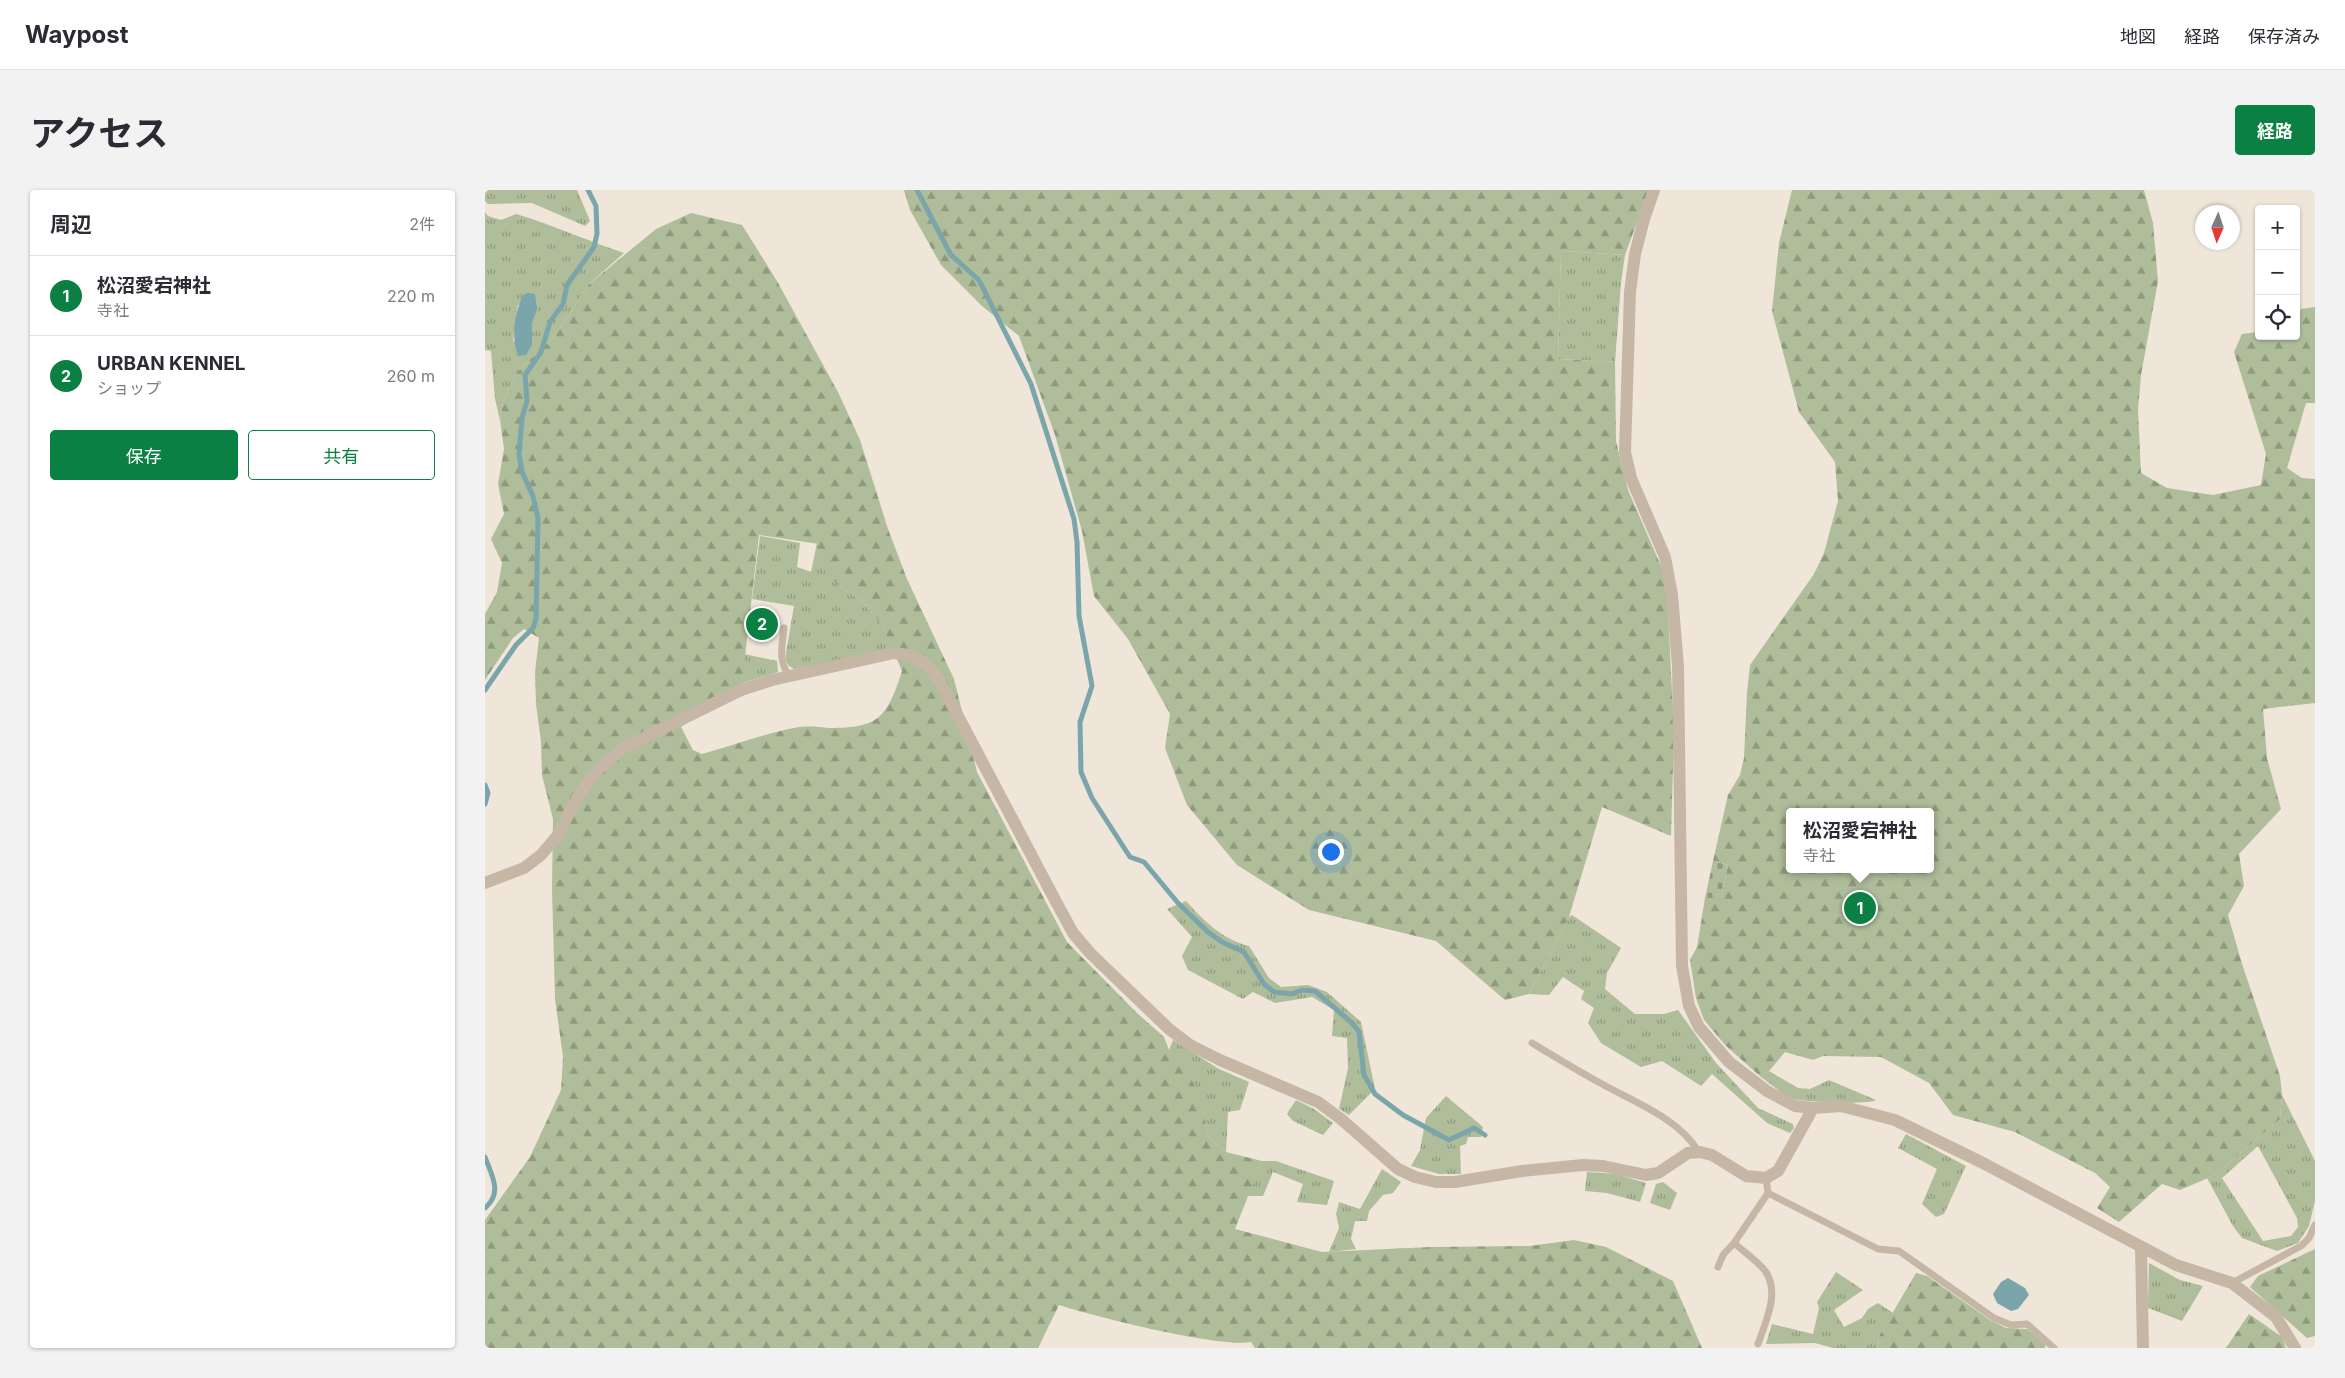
<!DOCTYPE html>
<html lang="ja">
<meta charset="utf-8">
<style>
:root{--surface:#fff;--page:#f2f2f3;--text:#2b2b33;--muted:#7c7c81;--line:#e1e1e2;--accent:#0b8043}
body{margin:0;font-family:Inter,"Noto Sans JP",sans-serif;background:var(--page);color:var(--text)}
.controls{position:absolute;right:15px;top:15px;display:grid;overflow:hidden;border-radius:5px;box-shadow:0 1px 4px #0004}
.controls button{width:45px;height:45px;display:grid;place-items:center;padding:0;border:0;border-bottom:1px solid var(--line);background:var(--surface);color:var(--text);font:25px sans-serif}
.compass{position:absolute;left:1710px;top:15px;width:45px;height:45px;border-radius:50%;background:var(--surface);box-shadow:0 1px 4px #0004;rotate:183deg}
.you{position:absolute;left:845px;top:661px;width:18px;height:18px;margin:-12px;border:4px solid #fff;border-radius:50%;background:#1a73e8;box-shadow:0 0 0 8px #1a73e833}
.badge{display:grid;place-items:center;width:32px;height:32px;border-radius:50%;background:var(--accent);color:#fff;font-size:16px;font-weight:700}
.pin{position:absolute;translate:-50% -50%;border:2px solid #fff;box-shadow:0 1px 5px #0006}
.popup{position:absolute;left:1301px;top:618px;width:148px;height:65px;box-sizing:border-box;display:grid;place-content:center;border-radius:5px;background:var(--surface);filter:drop-shadow(0 1px 4px #0005);font-size:16px;white-space:nowrap;color:var(--muted)}
.popup b{font-size:19px;color:var(--text)}
.popup::after{content:'';position:absolute;left:50%;top:100%;margin-left:-10px;border:10px solid transparent;border-top-color:var(--surface)}
.list{margin:0;padding:0;list-style:none}
h2{display:flex;justify-content:space-between;align-items:center;height:65px;margin:0;padding:0 20px;font-size:21px}
h2 small{font-size:16px;font-weight:400;color:var(--muted)}
.list li{display:grid;grid-template-columns:32px 1fr auto;gap:15px;align-items:center;box-sizing:border-box;height:80px;padding:0 20px;border-top:1px solid var(--line)}
.list b{display:block;font-size:19px;white-space:nowrap}
.list p{margin:0;font-size:16px;white-space:nowrap;color:var(--muted)}
.list em{font-size:16px;font-style:normal;color:var(--muted)}
.actions{display:flex;gap:10px;padding:15px 20px}
.actions a{flex:1;padding:11px 0;border:1px solid var(--accent);border-radius:5px;text-align:center;font-size:18px;color:var(--accent)}
.actions .main{background:var(--accent);color:#fff}
.icon{flex:none;width:28px;height:28px;fill:none;stroke:currentColor;stroke-width:2;stroke-linecap:round;stroke-linejoin:round}
.map{position:relative;flex:none;width:1830px;height:1158px;overflow:hidden;border-radius:5px}
header{display:flex;align-items:center;gap:30px;box-sizing:border-box;height:70px;padding:0 25px;background:var(--surface);border-bottom:1px solid var(--line)}
header strong{font-size:24px}
nav{display:flex;gap:28px;margin-inline-start:auto;font-size:18px}
.intro{display:flex;align-items:center;justify-content:space-between;box-sizing:border-box;height:120px;padding:0 30px}
h1{margin:0;font-size:35px}
.button{padding:12px 22px;border-radius:5px;background:var(--accent);color:#fff;font-size:18px;font-weight:700}
main{display:flex;gap:30px;padding:0 30px}
aside{flex:1;background:var(--surface);border-radius:5px;box-shadow:0 1px 4px #0004}
.map>svg:first-child{display:block}
.grass{fill:url(#grass-tufts);fill-rule:evenodd}
.forest{fill:url(#forest-firs);fill-rule:evenodd}
.cemetery{fill:url(#cemetery-stones)}
.water{fill:#7aa5aa}
.lines{fill:none;stroke-linecap:round;stroke-linejoin:round}
.stream{stroke:#7aa5aa;stroke-width:5}
.lane{stroke:#c6b6a6;stroke-width:7}
.street{stroke:#c6b6a6;stroke-width:12}
</style>
<header>
<strong>Waypost</strong>
<nav><a>地図</a><a>経路</a><a>保存済み</a></nav>
</header>
<div class="intro"><h1>アクセス</h1><a class="button">経路</a></div>
<main>
<aside>
<h2>周辺<small>2件</small></h2>
<ul class="list">
<li><span class="badge">1</span><div><b>松沼愛宕神社</b><p>寺社</p></div><em>220 m</em></li>
<li><span class="badge">2</span><div><b>URBAN KENNEL</b><p>ショップ</p></div><em>260 m</em></li>
</ul>
<div class="actions"><a class="main">保存</a><a>共有</a></div>
</aside>
<div class="map">
<svg width="1830" height="1158" viewBox="0 0 1830 1158">
<defs>
<pattern id="grass-tufts" width="24" height="20" patternUnits="userSpaceOnUse" patternTransform="scale(1.25)"><rect width="24" height="20" fill="#afbd9a"/><path d="M3 7l-1-3M5 7V3M7 7l1-3M15 17l-1-3M17 17v-4M19 17l1-3" fill="none" stroke="#8f9a7d"/></pattern>
<pattern id="forest-firs" width="22" height="20" patternUnits="userSpaceOnUse" patternTransform="scale(1.25)"><rect width="22" height="20" fill="#afbd9a"/><path d="M5 1l3.5 6h-7zM16 11l3.5 6h-7z" fill="#8f9a7d"/></pattern>
<pattern id="cemetery-stones" width="16" height="16" patternUnits="userSpaceOnUse" patternTransform="scale(1.25)"><rect width="16" height="16" fill="#afbd9a"/><path d="M2 7V4a2 2 0 0 1 4 0v3zM10 15v-3a2 2 0 0 1 4 0v3z" fill="#8f9a7d"/></pattern>
</defs>
<rect width="100%" height="100%" fill="#efe6d9"/>
<!-- grass -->
<path class="grass" d="M 0,0 L 92,0 L 105,31 L 100,36 L 47,13 L 3,14 L 0,11 Z
M 0,22 L 3,26 L 16,30 L 31,24 C 68,35 103,51 139,63 L 103,95 L 70,146 L 31,183 L 18,212 L 15,230 L 10,209 L 6,161 L 0,160 ZM 33,115 L 52,120 L 47,134 L 47,155 L 28,151 Z
M 1076,61 L 1140,65 L 1136,93 L 1130,172 L 1073,169 Z
M 275,346 L 315,353 L 312,377 L 326,382 L 332,353 L 334,354 L 353,395 L 376,410 L 397,435 L 409,460 L 309,479 C 301,475 300,471 301,463 L 309,416 L 267,409 Z
M 259,464 L 292,471 L 293,482 L 257,493 Z
M 701,711 C 718,730 738,750 764,756 L 784,788 L 796,797 L 823,795 L 842,802 L 876,832 L 890,899 L 864,925 L 854,919 L 863,878 L 862,848 L 847,846 L 849,820 L 827,807 L 790,813 L 768,802 L 758,809 L 703,780 L 697,766 L 707,747 L 682,719 Z
M 1087,725 L 1136,758 L 1122,783 L 1120,799 L 1150,824 L 1179,824 L 1193,820 L 1231,873 L 1273,918 L 1308,934 L 1309,938 L 1305,943 L 1282,933 L 1227,884 L 1216,896 L 1177,871 L 1156,877 L 1116,853 L 1103,833 L 1109,818 L 1096,809 L 1099,801 L 1078,787 L 1064,805 L 1044,804 L 1084,727 Z
M 688,850 L 734,879 L 764,892 L 755,920 L 743,922 L 741,962 L 722,945 L 720,926 L 684,860 Z
M 1284,881 L 1313,898 L 1325,899 L 1344,890 L 1391,910 C 1385,915 1319,912 1309,909 C 1298,905 1286,894 1276,887 Z
M 1797,905 L 1830,971 L 1830,1011 L 1824,1036 L 1813,1053 L 1792,1061 L 1757,1048 L 1748,1036 L 1722,988 L 1730,985 L 1795,929 ZM 1773,956 L 1812,1028 L 1813,1037 L 1806,1046 L 1778,1051 L 1737,988 Z
M 961,906 L 998,937 L 996,947 L 983,947 L 981,954 L 975,956 L 976,984 L 954,984 L 926,976 L 935,960 L 941,928 Z
M 811,910 L 829,919 L 848,933 L 838,945 L 808,931 L 802,924 Z
M 1421,944 L 1481,976 L 1459,1024 L 1451,1027 L 1437,1014 L 1452,979 L 1413,958 Z
M 777,971 L 791,971 L 849,991 L 842,1015 L 812,1012 L 818,994 L 788,982 L 778,1006 L 762,1006 Z
M 897,979 L 916,992 L 908,1003 L 898,1005 L 884,1021 L 882,1031 L 870,1031 L 866,1049 L 871,1059 L 844,1062 L 854,1038 L 851,1024 L 854,1012 L 875,1019 Z
M 1102,982 L 1131,984 L 1161,993 L 1155,1012 L 1122,1003 L 1100,1001 Z
M 1178,992 L 1192,1003 L 1185,1020 L 1165,1013 L 1171,994 Z
M 1664,1073 L 1695,1090 L 1718,1096 L 1697,1131 L 1663,1118 Z
M 1351,1082 L 1378,1100 L 1349,1120 L 1359,1137 L 1377,1128 L 1383,1119 L 1393,1113 L 1408,1123 L 1394,1146 L 1393,1158 L 1348,1158 L 1330,1153 L 1281,1154 L 1287,1134 L 1328,1144 L 1334,1118 L 1332,1112 Z"/>
<!-- forest -->
<path class="forest" d="M 419,0 L 1164,0 L 1140,65 L 1076,61 L 1073,169 L 1130,172 L 1131,251 L 1143,300 L 1176,376 L 1182,405 L 1189,540 L 1186,646 L 1117,617 L 1084,727 L 1044,804 L 1020,810 L 951,751 L 824,720 L 752,675 L 702,615 L 680,558 L 685,524 L 643,449 L 609,406 L 597,341 L 570,245 L 534,146 L 497,116 L 456,75 L 425,20 Z
M 1307,0 L 1659,0 L 1668,33 L 1673,91 L 1656,185 L 1653,220 L 1656,283 L 1682,298 L 1728,305 L 1776,295 L 1781,264 L 1749,162 L 1757,144 L 1774,142 L 1774,146 L 1811,146 L 1811,128 L 1816,119 L 1830,117 L 1830,213 L 1821,213 L 1802,278 L 1817,288 L 1830,289 L 1830,513 L 1778,519 L 1782,568 L 1796,619 L 1754,664 L 1759,696 L 1743,725 L 1757,774 L 1795,886 L 1797,905 L 1795,929 L 1730,985 L 1695,1000 L 1677,994 L 1634,1032 L 1612,1018 L 1625,997 L 1610,983 L 1530,942 L 1468,925 L 1444,893 L 1396,867 L 1338,866 L 1328,870 L 1300,862 L 1284,881 L 1276,887 L 1241,856 L 1219,830 L 1211,808 L 1205,770 L 1212,757 L 1220,708 L 1236,708 L 1243,675 L 1228,671 L 1243,605 L 1255,585 L 1259,568 L 1262,502 L 1265,475 L 1329,384 L 1339,363 L 1353,311 L 1350,272 L 1314,222 L 1287,121 L 1294,53 ZM 1305,622 L 1445,622 L 1445,679 L 1305,679 Z
M 206,23 L 257,35 L 292,91 L 354,204 L 375,250 L 403,339 L 422,389 L 469,489 L 492,582 L 582,752 L 652,823 L 679,847 L 684,860 L 704,882 L 720,926 L 722,945 L 741,962 L 777,971 L 750,1039 L 837,1062 L 946,1057 L 1044,1056 L 1089,1050 L 1121,1057 L 1188,1091 L 1217,1158 L 770,1158 L 766,1152 C 735,1158 611,1127 574,1115 L 553,1158 L 0,1158 L 0,1030 L 45,967 L 76,900 L 78,867 L 70,809 L 67,699 L 68,629 L 57,585 L 56,552 L 51,514 L 50,482 L 54,448 L 39,439 L 28,448 L 0,490 L 0,424 L 12,402 L 17,373 L 6,349 L 19,324 L 13,294 L 19,259 L 15,230 L 18,212 L 31,183 L 70,146 L 103,95 L 171,39 ZM 274,345 L 334,354 L 336,375 L 353,395 L 376,410 L 397,435 L 417,481 C 402,527 395,538 345,538 C 335,537 324,536 314,537 C 281,543 249,555 217,564 L 208,560 L 196,537 L 257,493 Z
M 1830,1059 L 1830,1146 L 1822,1148 L 1765,1097 L 1773,1086 Z
M 1431,1083 L 1442,1086 L 1505,1130 L 1521,1138 L 1542,1139 L 1560,1154 L 1560,1158 L 1393,1158 L 1394,1146 Z
M 1764,1124 L 1797,1147 L 1801,1158 L 1741,1158 Z"/>
<!-- cemetery -->
<path class="cemetery" d="M 1228,671 L 1243,675 L 1236,708 L 1220,708 Z"/>
<!-- water -->
<path class="water" d="M 43,103 L 50,104 L 52,120 L 47,134 L 47,155 L 41,165 L 33,166 C 26,146 29,126 38,105 Z
M 1523,1088 L 1540,1098 L 1544,1105 L 1533,1119 L 1526,1121 L 1512,1113 L 1508,1104 L 1516,1092 Z"/>
<g class="lines">
<!-- stream -->
<path class="stream" d="M 432,0 L 466,65 L 494,90 L 546,194 L 589,329 L 592,352 L 594,426 L 607,496 L 595,532 L 596,582 L 607,608 L 645,667 L 659,672 L 693,713 L 723,742 L 737,752 L 759,762 L 779,794 L 789,802 L 807,804 L 817,800 L 830,801 L 867,833 L 874,842 L 879,885 L 890,904 L 918,925 L 964,950 L 989,938 L 1000,945
M 0,500 L 31,455 L 48,438 L 51,429 L 53,328 L 48,306 L 37,282 L 34,264 L 37,228 L 42,211 L 40,185 L 56,162 L 65,132 L 78,114 L 82,95 L 109,57 L 112,44 L 111,16 L 103,0
M 0,595 L 3,603 L 0,614
M 0,967 C 7,986 18,1003 0,1018"/>
<!-- lane -->
<path class="lane" d="M 299,438 C 297,456 293,470 304,486
M 1047,853 C 1070,867 1093,881 1117,894 C 1151,913 1193,928 1214,962
M 1283,1003 L 1393,1059 L 1414,1061 L 1509,1128 L 1526,1135 L 1542,1134 L 1569,1158
M 1249,1053 C 1259,1062 1273,1071 1281,1082 C 1295,1104 1280,1133 1273,1154
M 1233,1077 L 1238,1065 L 1249,1053 L 1283,1003 L 1281,988
M 1747,1093 L 1816,1056 L 1824,1048 L 1830,1035"/>
<!-- street -->
<path class="street" d="M 1169,0 L 1159,29 L 1150,64 L 1145,102 L 1140,262 L 1146,288 L 1180,367 L 1187,405 L 1193,476 L 1197,776 L 1204,816 L 1214,837 L 1244,872 L 1282,901 L 1310,916 L 1328,918 L 1356,916 L 1410,930 L 1496,972 L 1691,1075 L 1747,1093 L 1791,1127 L 1810,1158
M 0,693 L 39,678 L 56,665 L 72,646 L 95,603 L 113,580 L 138,558 L 256,500 L 287,490 L 409,463 L 423,465 L 442,475 L 454,490 L 569,708 L 588,743 L 605,763 L 684,839 L 705,855 L 735,870 L 833,912 L 856,929 L 913,979 L 930,987 L 951,992 L 970,992 L 1037,981 L 1098,975 L 1118,976 L 1161,985 L 1173,983 L 1203,963 L 1215,962 L 1227,965 L 1261,986 L 1281,988 L 1293,981 L 1328,918
M 1656,1057 L 1658,1158"/>
</g>
</svg>
<div class="controls">
<button>+</button>
<button>−</button>
<button><svg class="icon" aria-label="locate" viewBox="0 0 24 24"><circle cx="12" cy="12" r="6"/><path d="M12 2v4M12 18v4M2 12h4M18 12h4"/></svg></button>
</div>
<svg class="compass" viewBox="-18 -18 36 36"><path d="M0-13l5 13h-10z" fill="#e53935"/><path d="M0 13l5-13h-10z" fill="#7c7c81"/></svg>
<div class="you"></div>
<div class="pin badge" style="left:1375px;top:718px">1</div>
<div class="popup"><b>松沼愛宕神社</b>寺社</div>
<div class="pin badge" style="left:277px;top:434px">2</div>
</div>
</main>
